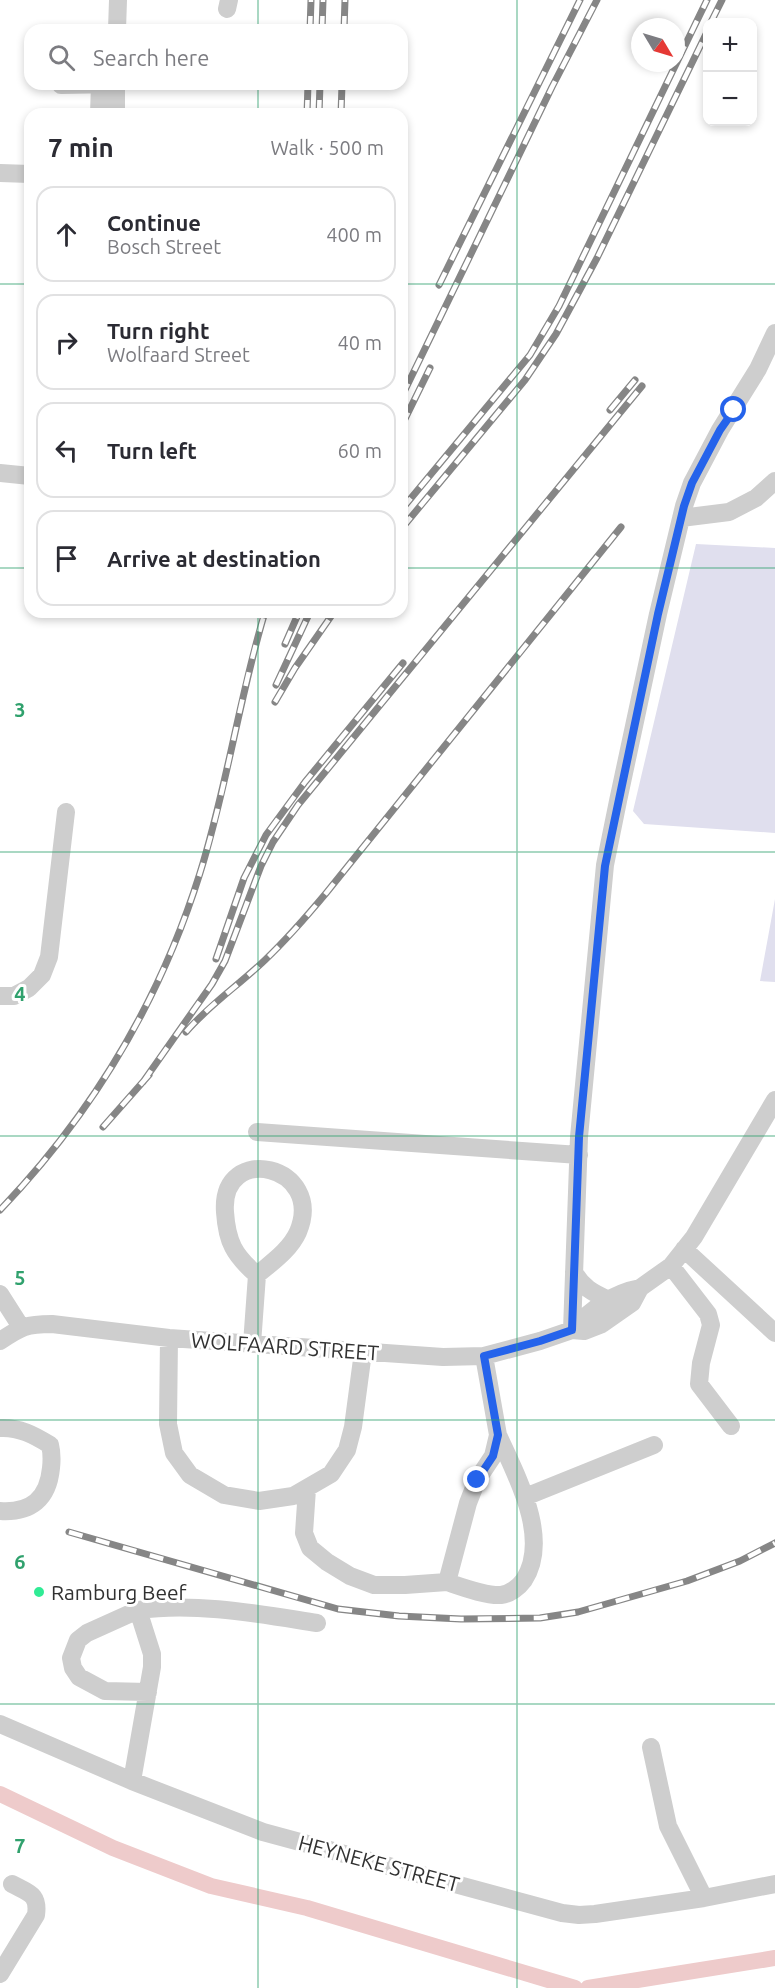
<!DOCTYPE html>
<meta charset="utf-8">
<style>
:root{--surface:#fff;--page:#f7f7f7;--text:#2b2b33;--muted:#7c7c81;--line:#e1e1e2}
body{margin:0;font-family:Ubuntu,sans-serif;background:var(--page);color:var(--text)}
.controls{position:absolute;right:18px;top:18px;display:grid;overflow:hidden;border-radius:12px;box-shadow:0 3px 9px #0003}
.controls button{width:54px;height:54px;display:grid;place-items:center;padding:0;border:0;border-bottom:2px solid var(--line);background:var(--surface);color:var(--text);font:30px sans-serif}
.compass{position:absolute;left:631px;top:18px;width:54px;height:54px;border-radius:50%;background:var(--surface);box-shadow:0 3px 9px #0003;rotate:128deg}
.stop{position:absolute;width:18px;height:18px;margin:-14px;border:4px solid #2563eb;border-radius:50%;background:#fff}
.stop.end{background:#2563eb;border-color:#fff;box-shadow:0 2px 6px #0008}
.list{margin:0;padding:0;list-style:none}
h2{display:flex;justify-content:space-between;align-items:center;height:78px;margin:0;padding:0 24px;font-size:26px}
h2 small{font-size:20px;font-weight:400;color:var(--muted)}
.list li{display:grid;grid-template-columns:39px 1fr auto;gap:18px;align-items:center;box-sizing:border-box;height:96px;margin:0 12px 12px;padding:0 12px;border:2px solid var(--line);border-radius:18px}
.list b{display:block;font-size:22px;white-space:nowrap}
.list p{margin:0;font-size:20px;white-space:nowrap;color:var(--muted)}
.list em{font-size:20px;font-style:normal;color:var(--muted)}
.icon{flex:none;width:33px;height:33px;fill:none;stroke:currentColor;stroke-width:2;stroke-linecap:round;stroke-linejoin:round}
.map{position:relative;flex:none;width:775px;height:1988px;overflow:hidden}
.search{position:absolute;background:var(--surface);box-shadow:0 3px 9px #0003;left:24px;top:24px;width:384px;height:66px;display:flex;align-items:center;gap:15px;box-sizing:border-box;padding:0 21px;border-radius:18px;color:var(--muted);font-size:22px}
.panel{position:absolute;background:var(--surface);box-shadow:0 3px 9px #0003;left:24px;top:108px;width:384px;height:510px;border-radius:18px}
.map>svg:first-child{display:block}
.green{fill:#e0dfee}
.lines{fill:none;stroke-linecap:round;stroke-linejoin:round}
.canal{stroke:#eecbcb;stroke-width:16}
.minor{stroke:#cecece;stroke-width:18}
.rail-casing{stroke:#868686;stroke-width:7}
.rail{stroke:#fff;stroke-width:4.5;stroke-dasharray:14;stroke-linecap:butt}
.route{stroke:#2563eb;stroke-width:8}
.grid{fill:none;stroke:#30a16d;stroke-width:1.5;stroke-opacity:0.55}
.poi-dot{fill:#30eb95;stroke:#fff;stroke-width:2}
.labels{text-anchor:middle;dominant-baseline:central;stroke-width:6;stroke-linejoin:round;paint-order:stroke}
.street-label{font-size:21px;fill:#313131;stroke:#fff}
.poi-label{font-size:21px;fill:#313131;stroke:#fff;text-anchor:start}
.grid-label{font-size:20px;text-anchor:middle;font-weight:bold;fill:#30a16d;stroke:#fff;stroke-width:6;stroke-linejoin:round;paint-order:stroke}
</style>
<div class="map">
<svg width="775" height="1988" viewBox="0 0 775 1988">
<rect width="100%" height="100%" fill="#fff"/>
<!-- green -->
<path class="green" d="M 696,544 L 775,548 L 775,833 L 644,824 L 633,811 Z
M 775,899 L 775,982 L 760,981 Z"/>
<g class="lines">
<!-- canal -->
<path class="canal" d="M 0,1794 L 113,1848 L 211,1886 L 307,1908 L 575,1988
M 588,1988 L 775,1958"/>
<!-- minor -->
<path class="minor" d="M 227,9 L 229,0
M 117,30 L 118,0
M 61,85 L 116,84
M 99,114 L 100,84
M 116,114 L 116,84
M 0,173 L 30,174
M 0,473 L 30,476
M 681,518 L 729,512 L 756,498 L 775,481
M 0,996 L 14,996 L 29,988 L 42,975 L 49,957 L 66,812
M 257,1132 L 579,1155
M 684,1249 L 775,1333
M 671,1266 L 708,1314 L 711,1325 L 701,1363 L 699,1384 L 731,1426
M 574,1272 C 582,1287 593,1293 609,1300
M 0,1294 L 21,1327
M 572,1330 L 579,1137 L 605,865 L 618,801 L 658,614 L 684,506 L 692,483 L 720,430 L 758,369 L 775,333
M 572,1330 C 590,1310 613,1293 640,1288
M 169,1338 L 168,1424 L 174,1453 L 190,1475 L 224,1495 L 259,1501 L 293,1496 L 331,1474 L 347,1450 L 353,1427 L 363,1352
M 0,1341 C 21,1327 26,1324 52,1324 L 169,1338 L 443,1357 L 484,1356 L 540,1341 L 572,1330 L 584,1331 L 602,1324 L 632,1303 L 640,1288 L 671,1266 L 694,1237 L 775,1100
M 252,1344 L 257,1275 C 271,1263 290,1250 298,1232 C 326,1165 220,1141 225,1212 C 227,1242 234,1255 257,1275
M 0,1428 C 19,1427 34,1435 50,1445 C 52,1453 52,1459 51,1468 C 48,1499 31,1513 0,1511
M 307,1489 L 304,1533 L 310,1548 L 327,1562 L 350,1576 L 374,1585 L 405,1585 L 447,1582 L 468,1503 L 477,1480 L 493,1456 L 498,1435 L 484,1356
M 525,1497 L 654,1445
M 447,1582 C 462,1587 486,1596 501,1595 C 510,1594 519,1587 524,1580 C 551,1538 516,1475 498,1435
M 138,1610 C 197,1602 259,1614 317,1623
M 0,1724 L 132,1781 L 263,1832 L 562,1913 L 579,1915 L 595,1914 L 704,1898 L 775,1884
M 651,1747 L 668,1826 L 704,1898
M 132,1781 L 152,1667 L 152,1654 L 138,1610 L 87,1633 L 78,1640 L 71,1658 L 73,1668 L 79,1677 L 105,1691 L 148,1692
M 0,1974 L 36,1915 C 39,1894 29,1893 12,1884"/>
<defs>
<path id="rail" d="M 711,22 L 722,0
M 310,30 L 311,0
M 322,30 L 323,0
M 344,30 L 345,0
M 307,114 L 308,84
M 319,114 L 320,84
M 341,114 L 342,84
M 439,285 L 580,0
M 402,396 L 552,87 L 597,0
M 610,410 L 635,380
M 402,425 L 430,368
M 402,509 L 530,355 L 559,306 L 707,0
M 402,528 L 525,380 L 556,334 L 597,258 L 708,30
M 285,644 L 299,612
M 276,685 L 310,612
M 275,702 L 295,668 L 334,612
M 216,959 L 244,878 L 266,835 L 305,782 L 403,663
M 186,1032 C 209,1005 239,985 265,960 C 287,939 307,916 327,892 L 621,527
M 143,1082 L 212,984 L 225,961 L 261,866 L 273,842 L 298,805 L 642,386
M 103,1127 L 149,1075
M 0,1210 C 93,1113 160,1001 200,873 C 227,787 239,698 265,612
M 69,1532 L 338,1609 L 399,1616 L 461,1619 L 540,1618 L 578,1612 L 687,1581 L 740,1561 L 775,1543"/>
</defs>
<!-- rail casing -->
<use href="#rail" class="rail-casing"/>
<!-- rail -->
<use href="#rail" class="rail"/>
</g>
<g class="lines">
<!-- route -->
<path class="route" d="M 477,1480 L 493,1456 L 498,1435 L 484,1356 L 540,1341 L 572,1330 L 579,1137 L 605,866 L 658,614 L 684,506 L 692,483 L 720,430 L 734,410"/>
</g>
<!-- grid -->
<path class="grid" d="M 258,0 L 258,30M 517,0 L 517,1988M 258,84 L 258,114M 0,284 L 30,284M 402,284 L 775,284M 0,568 L 30,568M 402,568 L 775,568M 258,612 L 258,1988M 0,852 L 775,852M 0,1136 L 775,1136M 0,1420 L 775,1420M 0,1704 L 775,1704"/>
<!-- markers -->
<circle class="poi-dot" cx="39" cy="1592" r="6"/>
<g class="labels">
<!-- street labels -->
<g class="street-label">
<text transform="translate(285 1346) rotate(4)">WOLFAARD STREET</text>
<text transform="translate(379 1863) rotate(15)">HEYNEKE STREET</text>
</g>
<!-- poi labels -->
<g class="poi-label">
<text x="51" y="1592">Ramburg Beef</text>
</g>
</g>
<g class="grid-label">
<text x="20" y="717">3</text>
<text x="20" y="1001">4</text>
<text x="20" y="1285">5</text>
<text x="20" y="1569">6</text>
<text x="20" y="1853">7</text>
</g>
</svg>
<div class="controls">
<button>+</button>
<button>−</button>
</div>
<svg class="compass" viewBox="-18 -18 36 36"><path d="M0-13l5 13h-10z" fill="#e53935"/><path d="M0 13l5-13h-10z" fill="#7c7c81"/></svg>
<div class="stop" style="left:734px;top:410px"></div>
<div class="stop end" style="left:477px;top:1480px"></div>
<div class="search"><svg class="icon" aria-label="search" viewBox="0 0 24 24"><circle cx="10" cy="10" r="6"/><path d="M15 15l6 6"/></svg>Search here</div>
<section class="panel">
<h2>7 min<small>Walk · 500 m</small></h2>
<ul class="list">
<li><svg class="icon" aria-label="ahead" viewBox="0 0 24 24"><path d="M12 20V5M6 11l6-6 6 6"/></svg><div><b>Continue</b><p>Bosch Street</p></div><em>400 m</em></li>
<li><svg class="icon" aria-label="right" viewBox="0 0 24 24"><path d="M7 20v-9h11M14 6l5 5-5 5"/></svg><div><b>Turn right</b><p>Wolfaard Street</p></div><em>40 m</em></li>
<li><svg class="icon" aria-label="left" viewBox="0 0 24 24"><path d="M17 20v-9H6M10 6l-5 5 5 5"/></svg><div><b>Turn left</b></div><em>60 m</em></li>
<li><svg class="icon" aria-label="arrive" viewBox="0 0 24 24"><path d="M6 21V4h12l-3 4 3 4H6"/></svg><div><b>Arrive at destination</b></div></li>
</ul>
</section>
</div>
